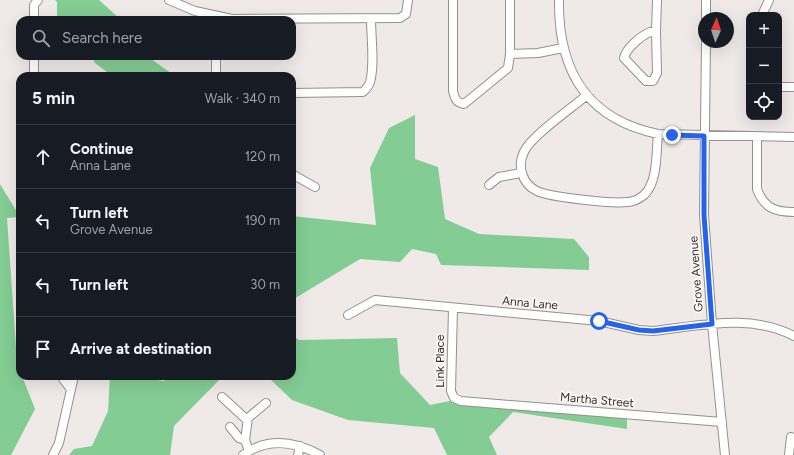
<!DOCTYPE html>
<meta charset="utf-8">
<style>
:root{--surface:#171b24;--page:#20242c;--text:#f1f3f6;--muted:#9ea1a6;--line:#363941}
body{margin:0;font-family:Figtree,sans-serif;background:var(--page);color:var(--text)}
.controls{position:absolute;right:12px;top:12px;display:grid;overflow:hidden;border-radius:8px;box-shadow:0 4px 16px #0002}
.controls button{width:36px;height:36px;display:grid;place-items:center;padding:0;border:0;border-bottom:1px solid var(--line);background:var(--surface);color:var(--text);font:20px sans-serif}
.compass{position:absolute;left:698px;top:12px;width:36px;height:36px;border-radius:50%;background:var(--surface);box-shadow:0 4px 16px #0002;rotate:3deg}
.stop{position:absolute;width:12px;height:12px;margin:-9px;border:3px solid #2563eb;border-radius:50%;background:#fff}
.stop.end{background:#2563eb;border-color:#fff;box-shadow:0 1px 4px #0008}
.list{margin:0;padding:0;list-style:none}
h2{display:flex;justify-content:space-between;align-items:center;height:52px;margin:0;padding:0 16px;font-size:17px}
h2 small{font-size:13px;font-weight:400;color:var(--muted)}
.list li{display:grid;grid-template-columns:26px 1fr auto;gap:12px;align-items:center;box-sizing:border-box;height:64px;padding:0 16px;border-top:1px solid var(--line)}
.list b{display:block;font-size:15px;white-space:nowrap}
.list p{margin:0;font-size:13px;white-space:nowrap;color:var(--muted)}
.list em{font-size:13px;font-style:normal;color:var(--muted)}
.icon{flex:none;width:22px;height:22px;fill:none;stroke:currentColor;stroke-width:2;stroke-linecap:round;stroke-linejoin:round}
.map{position:relative;flex:none;width:794px;height:455px;overflow:hidden}
.search{position:absolute;background:var(--surface);box-shadow:0 4px 16px #0002;left:16px;top:16px;width:280px;height:44px;display:flex;align-items:center;gap:10px;box-sizing:border-box;padding:0 14px;border-radius:12px;color:var(--muted);font-size:15px}
.panel{position:absolute;background:var(--surface);box-shadow:0 4px 16px #0002;left:16px;top:72px;width:280px;height:308px;border-radius:12px}
.map>svg:first-child{display:block}
.forest{fill:#83cc94}
.lines{fill:none;stroke-linecap:round;stroke-linejoin:round}
.minor-casing{stroke:#94908d;stroke-width:10}
.minor{stroke:#fff;stroke-width:8}
.route{stroke:#2563eb;stroke-width:5}
.labels{text-anchor:middle;dominant-baseline:central;stroke-width:3.5;stroke-linejoin:round;paint-order:stroke}
.street-label{font-size:12px;fill:#32302f;stroke:#fdf8f4}
</style>
<div class="map">
<svg width="794" height="455" viewBox="0 0 794 455">
<rect width="100%" height="100%" fill="#efeae7"/>
<!-- forest -->
<path class="forest" d="M 55,0 L 99,0 L 121,20 L 57,20 L 57,2 Z
M 92,56 L 147,56 L 175,76 L 112,76 L 95,63 Z
M 415,115 L 415,159 L 438,167 L 445,219 L 479,234 L 574,239 L 589,257 L 589,270 L 441,265 L 436,254 L 412,249 L 400,262 L 360,259 L 292,300 L 292,216 L 376,225 L 370,168 L 389,128 Z
M 0,184 L 17,212 L 20,212 L 20,217 L 7,218 L 17,362 L 20,376 L 22,376 L 35,409 L 11,455 L 0,455 Z
M 292,335 L 299,340 L 397,338 L 400,373 L 430,405 L 465,398 L 627,415 L 627,429 L 513,412 L 489,437 L 497,455 L 447,455 L 434,428 L 348,420 L 292,400 L 267,376 L 292,376 Z
M 110,376 L 132,376 L 164,381 L 172,376 L 223,376 L 174,426 L 170,455 L 69,455 L 74,449 L 92,446 L 108,411 Z"/>
<g class="lines">
<defs>
<path id="minor" d="M 169,0 L 195,11 L 232,19 L 400,18 L 406,14 L 408,0
M 453,0 L 453,91 C 455,98 455,102 464,104 L 508,68 L 510,54 L 510,0
M 559,0 C 558,70 586,119 658,134 L 794,137
M 762,15 L 769,0
M 706,18 L 706,0
M 34,20 L 34,5 L 38,0
M 650,32 L 656,32 L 657,73 L 653,81 L 646,81 L 624,58 C 626,48 641,36 650,32 Z
M 656,32 L 657,0
M 706,42 L 704,215 L 712,324 L 725,455
M 510,54 L 538,53 L 563,48
M 34,56 L 34,76
M 216,56 L 216,76
M 779,87 L 794,87
M 292,93 L 363,92 C 366,89 369,86 370,82 C 375,64 371,38 371,19
M 587,95 C 572,108 531,136 524,152 C 517,166 522,184 537,191 C 549,197 612,204 627,202 C 633,202 639,199 644,195 C 658,182 656,153 658,134
M 757,137 L 757,189 C 764,208 775,212 794,212
M 292,174 L 315,187
M 489,185 L 499,177 L 521,173
M 453,308 L 451,391 L 454,398 L 461,401 L 722,422
M 348,315 L 375,300 L 599,321 L 639,330 L 653,331 C 700,326 750,313 794,336
M 61,376 L 70,388
M 222,397 L 247,420
M 230,427 L 239,438 L 245,440 L 249,451
M 245,440 L 248,418 L 266,403
M 53,455 L 59,443 L 74,376
M 243,455 C 268,437 294,441 320,455
M 298,455 L 300,446
M 789,455 L 791,437"/>
</defs>
<!-- minor casing -->
<use href="#minor" class="minor-casing"/>
<!-- minor -->
<use href="#minor" class="minor"/>
</g>
<g class="lines">
<!-- route -->
<path class="route" d="M 599,321 L 639,330 L 653,331 L 712,324 L 704,215 L 704,136 L 672,135"/>
</g>
<g class="labels">
<!-- street labels -->
<g class="street-label">
<text transform="translate(696 274) rotate(-94)">Grove Avenue</text>
<text transform="translate(530 303) rotate(5)">Anna Lane</text>
<text transform="translate(440 361) rotate(-90)">Link Place</text>
<text transform="translate(597 400) rotate(5)">Martha Street</text>
</g>
</g>
</svg>
<div class="controls">
<button>+</button>
<button>−</button>
<button><svg class="icon" aria-label="locate" viewBox="0 0 24 24"><circle cx="12" cy="12" r="6"/><path d="M12 2v4M12 18v4M2 12h4M18 12h4"/></svg></button>
</div>
<svg class="compass" viewBox="-18 -18 36 36"><path d="M0-13l5 13h-10z" fill="#e53935"/><path d="M0 13l5-13h-10z" fill="#9ea1a6"/></svg>
<div class="stop" style="left:599px;top:321px"></div>
<div class="stop end" style="left:672px;top:135px"></div>
<div class="search"><svg class="icon" aria-label="search" viewBox="0 0 24 24"><circle cx="10" cy="10" r="6"/><path d="M15 15l6 6"/></svg>Search here</div>
<section class="panel">
<h2>5 min<small>Walk · 340 m</small></h2>
<ul class="list">
<li><svg class="icon" aria-label="ahead" viewBox="0 0 24 24"><path d="M12 20V5M6 11l6-6 6 6"/></svg><div><b>Continue</b><p>Anna Lane</p></div><em>120 m</em></li>
<li><svg class="icon" aria-label="left" viewBox="0 0 24 24"><path d="M17 20v-9H6M10 6l-5 5 5 5"/></svg><div><b>Turn left</b><p>Grove Avenue</p></div><em>190 m</em></li>
<li><svg class="icon" aria-label="left" viewBox="0 0 24 24"><path d="M17 20v-9H6M10 6l-5 5 5 5"/></svg><div><b>Turn left</b></div><em>30 m</em></li>
<li><svg class="icon" aria-label="arrive" viewBox="0 0 24 24"><path d="M6 21V4h12l-3 4 3 4H6"/></svg><div><b>Arrive at destination</b></div></li>
</ul>
</section>
</div>
